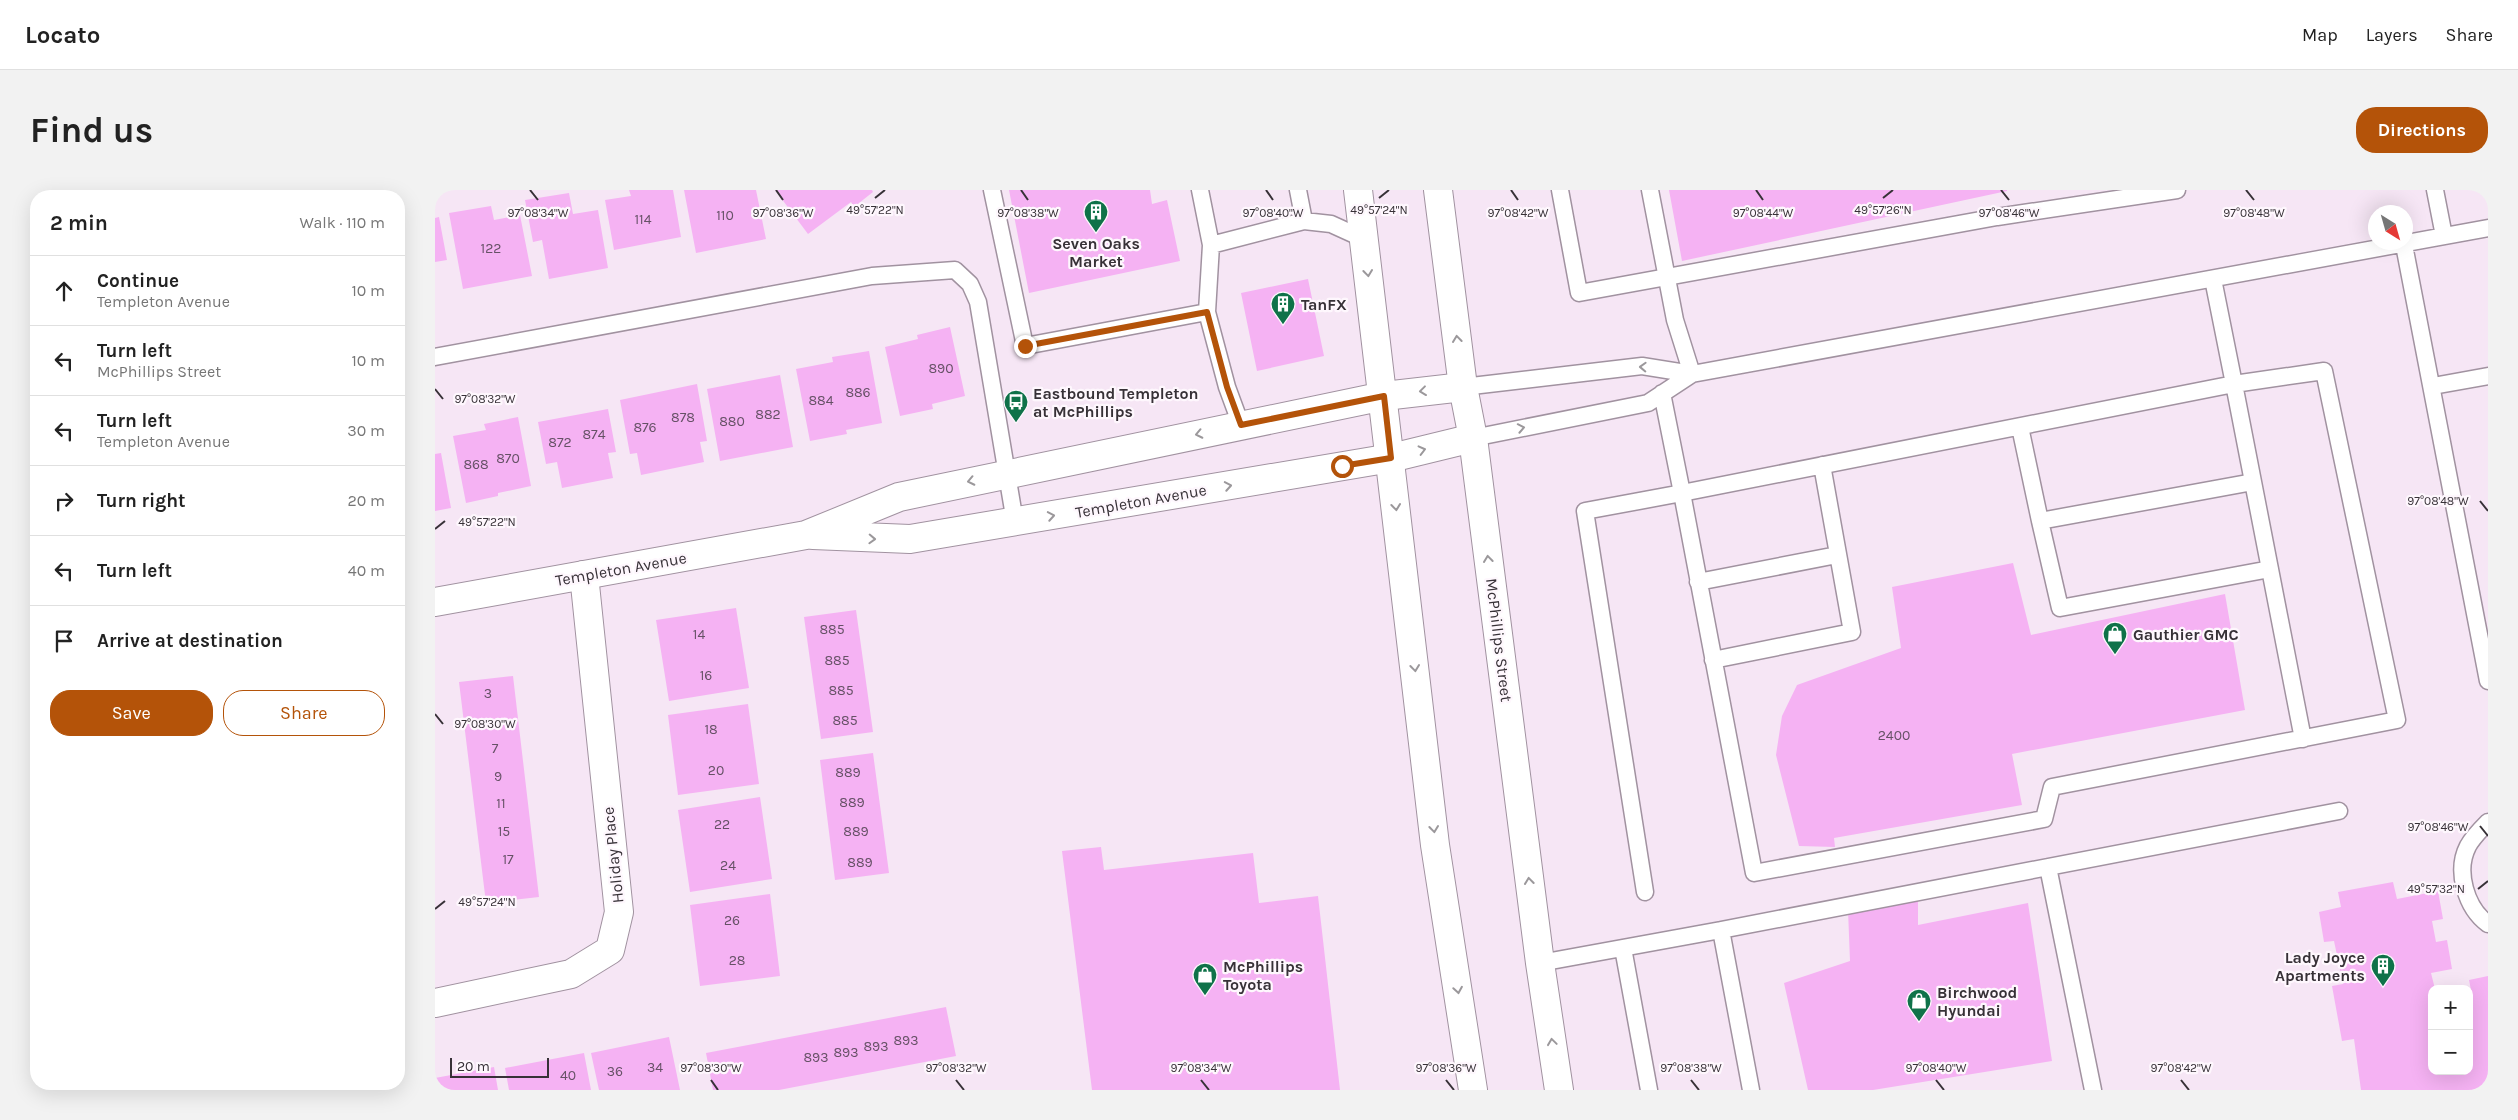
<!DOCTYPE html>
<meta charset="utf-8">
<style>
:root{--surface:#fff;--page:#f2f2f2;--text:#222;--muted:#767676;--line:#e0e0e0;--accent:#b45309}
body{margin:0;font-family:Karla,sans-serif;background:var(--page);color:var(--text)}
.controls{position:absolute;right:15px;bottom:15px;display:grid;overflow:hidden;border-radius:10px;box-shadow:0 5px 20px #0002}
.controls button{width:45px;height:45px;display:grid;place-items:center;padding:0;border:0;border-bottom:1px solid var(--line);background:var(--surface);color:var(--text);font:25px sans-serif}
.compass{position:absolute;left:1933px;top:15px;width:45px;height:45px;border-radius:50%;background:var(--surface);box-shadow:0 5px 20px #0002;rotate:143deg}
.scale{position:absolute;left:15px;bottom:12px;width:99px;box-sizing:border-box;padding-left:5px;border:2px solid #373137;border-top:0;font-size:14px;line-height:18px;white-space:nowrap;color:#373137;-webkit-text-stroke:4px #fef7fd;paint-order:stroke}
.stop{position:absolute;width:15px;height:15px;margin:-11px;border:4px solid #b45309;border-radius:50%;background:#fff}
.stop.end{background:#b45309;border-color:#fff;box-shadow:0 1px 5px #0008}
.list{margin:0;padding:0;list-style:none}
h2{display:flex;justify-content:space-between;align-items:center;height:65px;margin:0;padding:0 20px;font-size:21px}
h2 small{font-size:16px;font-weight:400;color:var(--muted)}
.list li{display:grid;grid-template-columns:32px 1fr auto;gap:15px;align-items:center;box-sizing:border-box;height:70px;padding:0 20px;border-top:1px solid var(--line)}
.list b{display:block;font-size:19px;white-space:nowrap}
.list p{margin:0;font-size:16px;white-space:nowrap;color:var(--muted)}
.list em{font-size:16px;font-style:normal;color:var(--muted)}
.actions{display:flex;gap:10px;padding:15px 20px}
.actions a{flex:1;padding:11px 0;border:1px solid var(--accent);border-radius:20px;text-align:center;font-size:18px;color:var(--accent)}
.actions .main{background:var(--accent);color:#fff}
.icon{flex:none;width:28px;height:28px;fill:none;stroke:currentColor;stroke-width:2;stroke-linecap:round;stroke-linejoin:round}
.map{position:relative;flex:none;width:2053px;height:900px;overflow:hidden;border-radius:20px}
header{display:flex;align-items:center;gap:30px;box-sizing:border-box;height:70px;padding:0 25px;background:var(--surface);border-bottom:1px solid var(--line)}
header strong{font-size:24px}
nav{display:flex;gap:28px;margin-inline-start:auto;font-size:18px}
.intro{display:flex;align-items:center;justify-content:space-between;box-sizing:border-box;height:120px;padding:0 30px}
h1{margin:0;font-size:35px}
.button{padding:12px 22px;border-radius:20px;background:var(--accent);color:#fff;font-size:18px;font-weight:700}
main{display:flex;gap:30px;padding:0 30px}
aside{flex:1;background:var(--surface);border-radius:20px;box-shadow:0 5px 20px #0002}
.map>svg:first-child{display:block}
.building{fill:#f5b2f3}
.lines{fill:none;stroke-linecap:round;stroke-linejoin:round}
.lane-casing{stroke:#a192a0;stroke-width:19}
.street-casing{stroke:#a192a0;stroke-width:30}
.secondary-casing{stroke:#a192a0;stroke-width:30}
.primary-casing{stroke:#a192a0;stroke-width:30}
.lane{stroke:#fff;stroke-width:16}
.street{stroke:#fff;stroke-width:28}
.secondary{stroke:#fff;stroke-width:28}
.primary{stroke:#fff;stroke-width:28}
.oneway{stroke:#9b989b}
.route{stroke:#b45309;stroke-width:6}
.ticks{fill:none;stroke:#373137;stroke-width:2}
.labels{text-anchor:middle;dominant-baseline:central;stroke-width:4.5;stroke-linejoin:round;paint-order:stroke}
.number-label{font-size:14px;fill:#665166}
.poi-label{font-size:16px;font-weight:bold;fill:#373137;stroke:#fef7fd;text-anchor:start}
.street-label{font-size:16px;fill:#373137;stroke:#fef7fd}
.ticks-label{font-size:12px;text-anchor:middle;fill:#373137;stroke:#fef7fd;stroke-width:4.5;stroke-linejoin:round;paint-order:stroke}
</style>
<header>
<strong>Locato</strong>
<nav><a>Map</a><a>Layers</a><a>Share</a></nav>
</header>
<div class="intro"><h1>Find us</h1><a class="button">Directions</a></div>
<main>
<aside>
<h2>2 min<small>Walk · 110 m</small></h2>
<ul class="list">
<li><svg class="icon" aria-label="ahead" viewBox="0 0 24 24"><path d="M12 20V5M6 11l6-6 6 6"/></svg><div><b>Continue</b><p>Templeton Avenue</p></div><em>10 m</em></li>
<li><svg class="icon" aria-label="left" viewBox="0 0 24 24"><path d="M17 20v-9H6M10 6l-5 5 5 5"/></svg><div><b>Turn left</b><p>McPhillips Street</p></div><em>10 m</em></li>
<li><svg class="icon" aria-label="left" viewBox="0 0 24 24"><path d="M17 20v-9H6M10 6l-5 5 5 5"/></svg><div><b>Turn left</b><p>Templeton Avenue</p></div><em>30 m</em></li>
<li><svg class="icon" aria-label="right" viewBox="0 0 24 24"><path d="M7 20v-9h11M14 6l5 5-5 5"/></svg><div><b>Turn right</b></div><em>20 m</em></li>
<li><svg class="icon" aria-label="left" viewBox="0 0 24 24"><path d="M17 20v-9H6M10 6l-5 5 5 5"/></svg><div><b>Turn left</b></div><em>40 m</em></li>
<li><svg class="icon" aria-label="arrive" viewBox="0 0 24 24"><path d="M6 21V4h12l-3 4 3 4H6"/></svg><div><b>Arrive at destination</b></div></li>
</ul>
<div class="actions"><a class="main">Save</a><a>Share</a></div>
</aside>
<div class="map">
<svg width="2053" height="900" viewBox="0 0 2053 900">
<rect width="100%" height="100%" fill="#f6e6f5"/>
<!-- building -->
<path class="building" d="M 194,0 L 238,0 L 246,47 L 179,60 L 170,10 L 196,6 Z
M 249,0 L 321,0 L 331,49 L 261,63 Z
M 340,0 L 437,0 L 438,2 L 419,17 L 416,12 L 373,44 Z
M 574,0 L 715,0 L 717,14 L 732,10 L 745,71 L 594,103 Z
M 1234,0 L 1572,0 L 1572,1 L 1247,71 Z
M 134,3 L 138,24 L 163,20 L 173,78 L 114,89 L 107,50 L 98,52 L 90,10 Z
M 56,16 L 59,30 L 85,25 L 97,86 L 28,99 L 14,23 Z
M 4,27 L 12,70 L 0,72 L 0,28 Z
M 873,89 L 889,166 L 822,181 L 806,103 Z
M 515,137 L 530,206 L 497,214 L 498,219 L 465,226 L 450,157 L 483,149 L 482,145 Z
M 434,161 L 447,233 L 411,240 L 412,244 L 375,251 L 361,179 L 398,172 L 397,167 Z
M 345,185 L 358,257 L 285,271 L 272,199 Z
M 262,194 L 272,251 L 265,252 L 269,272 L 206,285 L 202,263 L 195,264 L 185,210 Z
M 173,219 L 181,262 L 173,263 L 178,288 L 127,298 L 122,272 L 111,274 L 103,232 Z
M 83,227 L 96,296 L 63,303 L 63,306 L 31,313 L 18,246 L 51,240 L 49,234 Z
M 6,263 L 16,318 L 0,321 L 0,264 Z
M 1578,373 L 1596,445 L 1790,404 L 1810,520 L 1577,564 L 1587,615 L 1399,648 L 1400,657 L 1364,656 L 1341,565 L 1347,526 L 1362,495 L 1466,458 L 1457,397 Z
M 301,418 L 314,498 L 234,511 L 221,430 Z
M 421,420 L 438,542 L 386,549 L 369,427 Z
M 78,486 L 104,707 L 51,713 L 24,492 Z
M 313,514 L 324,594 L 243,605 L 233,525 Z
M 438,563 L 454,683 L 400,690 L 385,570 Z
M 325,607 L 337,689 L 255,702 L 243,620 Z
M 666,657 L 669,680 L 818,663 L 824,713 L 883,706 L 905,900 L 657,900 L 627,661 Z
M 1958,692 L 1962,709 L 2003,701 L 2008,729 L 1997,731 L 2001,752 L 2012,750 L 2017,779 L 1996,783 L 2000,799 L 1997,799 L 1997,881 L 2034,881 L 2034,811 L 2038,810 L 2034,790 L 2053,786 L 2053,898 L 2042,900 L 1926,900 L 1919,849 L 1907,851 L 1897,796 L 1908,794 L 1899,751 L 1889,752 L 1884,722 L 1906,717 L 1903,702 Z
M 335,704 L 345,786 L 265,796 L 255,715 Z
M 1483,711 L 1483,735 L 1593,713 L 1617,871 L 1438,900 L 1373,900 L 1349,793 L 1415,771 L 1413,720 Z
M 511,817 L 521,866 L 344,900 L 278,900 L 271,863 Z
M 234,847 L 245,900 L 164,900 L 156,863 Z
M 149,863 L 156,900 L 74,900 L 70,878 Z
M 59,877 L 63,900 L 0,900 L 0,888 Z"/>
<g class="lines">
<defs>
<path id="lane" d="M 557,0 L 590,156 L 772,122 L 776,55 L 869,31
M 765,0 L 776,55
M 863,0 L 869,31 L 896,34 L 929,49
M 1125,0 L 1144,103 L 1562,27 L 1742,0
M 1215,0 L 1240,130 L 1257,184
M 2000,0 L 2009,46
M 1969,55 L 2053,491
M 1778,89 L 1799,194 L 1247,303 L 1319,683 L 1609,629 L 1617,597 L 1962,530 L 1889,181 L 1799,194 L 1868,549
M 772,122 L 792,197 L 806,235
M 0,167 L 437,86 L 520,80 L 535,94 L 543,112 L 580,332
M 1998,196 L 2053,186
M 1028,197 L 1207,176 L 1257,184 L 2053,38
M 1585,237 L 1605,331 L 1818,292
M 1038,248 L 1213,213 L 1257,184
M 1605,331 L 1625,418 L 1835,379
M 1263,392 L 1402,365
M 1278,470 L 1417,442 L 1387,275
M 2053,632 C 2046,639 2038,647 2033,656 C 2020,681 2031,718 2053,734
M 1613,677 L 1658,900
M 1210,702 L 1150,321 L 1247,303 L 1227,203
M 1286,740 L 1904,621
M 1188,758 L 1214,900
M 1105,773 L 1286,740 L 1316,900"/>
<path id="street" d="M 0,813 L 136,784 L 175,760 L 184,722 L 149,385"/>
<path id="secondary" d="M 378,345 L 475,349 L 956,268 L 1038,248
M 0,412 L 371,345 L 464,307 L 949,206 L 1028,197"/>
<path id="primary" d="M 923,0 L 1000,655 L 1038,900
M 1003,0 L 1028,197 L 1038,248 L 1105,773 L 1124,900"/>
</defs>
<!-- lane casing -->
<use href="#lane" class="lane-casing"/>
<!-- street casing -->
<use href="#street" class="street-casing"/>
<!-- secondary casing -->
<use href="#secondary" class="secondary-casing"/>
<!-- primary casing -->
<use href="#primary" class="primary-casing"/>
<!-- lane -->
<use href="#lane" class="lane"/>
<!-- street -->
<use href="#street" class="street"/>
<!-- secondary -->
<use href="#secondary" class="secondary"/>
<!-- primary -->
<use href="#primary" class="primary"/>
</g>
<!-- one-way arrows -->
<defs><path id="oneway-chevron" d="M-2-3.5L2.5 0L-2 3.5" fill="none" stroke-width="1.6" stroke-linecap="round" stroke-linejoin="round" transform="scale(1.25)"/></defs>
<g class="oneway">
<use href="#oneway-chevron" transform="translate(933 83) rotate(83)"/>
<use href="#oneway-chevron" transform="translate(1022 149) rotate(-97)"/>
<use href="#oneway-chevron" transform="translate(1208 177) rotate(-178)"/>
<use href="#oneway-chevron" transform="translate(988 201) rotate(173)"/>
<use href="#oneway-chevron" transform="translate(1086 238) rotate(-11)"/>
<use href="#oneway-chevron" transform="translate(764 244) rotate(168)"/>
<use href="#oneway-chevron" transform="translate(987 260) rotate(-14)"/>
<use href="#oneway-chevron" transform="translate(536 291) rotate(168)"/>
<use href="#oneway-chevron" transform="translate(793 296) rotate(-10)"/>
<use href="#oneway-chevron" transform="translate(961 317) rotate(83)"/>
<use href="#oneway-chevron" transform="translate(616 326) rotate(-10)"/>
<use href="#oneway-chevron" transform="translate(437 349) rotate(2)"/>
<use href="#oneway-chevron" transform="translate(1053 369) rotate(-97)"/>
<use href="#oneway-chevron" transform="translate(980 478) rotate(83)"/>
<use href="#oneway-chevron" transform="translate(999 639) rotate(83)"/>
<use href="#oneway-chevron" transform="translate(1094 691) rotate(-97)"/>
<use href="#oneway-chevron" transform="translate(1023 800) rotate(81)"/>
<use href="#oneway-chevron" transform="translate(1117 852) rotate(-98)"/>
</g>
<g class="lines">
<!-- route -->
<path class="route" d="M 590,156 L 772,122 L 792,197 L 806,235 L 949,206 L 956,268 L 907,276"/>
</g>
<!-- ticks -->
<path class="ticks" d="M 95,0 L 103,10M 341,0 L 348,10M 586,0 L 593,10M 831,0 L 838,10M 1076,0 L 1083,10M 1321,0 L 1328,10M 1566,0 L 1574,10M 1811,0 L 1819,10M 440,8 L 450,0M 944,8 L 954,0M 1448,8 L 1458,0M 0,199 L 8,209M 2045,311 L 2053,321M 0,339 L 10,331M 0,524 L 8,534M 2045,636 L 2053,646M 2043,699 L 2053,691M 0,719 L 10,711M 276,890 L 283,900M 521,890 L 529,900M 766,890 L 774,900M 1011,890 L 1019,900M 1256,890 L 1264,900M 1501,890 L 1509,900M 1746,890 L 1754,900"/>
<!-- icons -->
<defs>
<symbol id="building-pin" viewBox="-11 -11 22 30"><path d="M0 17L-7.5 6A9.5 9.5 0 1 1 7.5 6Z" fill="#0f7249" stroke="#fef7fd"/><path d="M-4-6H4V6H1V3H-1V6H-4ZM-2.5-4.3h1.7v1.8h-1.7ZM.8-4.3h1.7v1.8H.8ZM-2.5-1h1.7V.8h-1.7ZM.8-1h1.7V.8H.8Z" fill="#fff"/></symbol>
<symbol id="bus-pin" viewBox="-11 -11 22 30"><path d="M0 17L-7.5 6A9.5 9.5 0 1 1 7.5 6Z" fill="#0f7249" stroke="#fef7fd"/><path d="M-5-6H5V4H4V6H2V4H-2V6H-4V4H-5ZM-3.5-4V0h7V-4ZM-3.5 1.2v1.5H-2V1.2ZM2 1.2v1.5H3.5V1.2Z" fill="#fff"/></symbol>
<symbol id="shop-pin" viewBox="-11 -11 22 30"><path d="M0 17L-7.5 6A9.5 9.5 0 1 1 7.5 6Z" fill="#0f7249" stroke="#fef7fd"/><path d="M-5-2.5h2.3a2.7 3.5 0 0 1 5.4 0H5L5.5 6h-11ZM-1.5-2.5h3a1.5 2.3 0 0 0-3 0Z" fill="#fff"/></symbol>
</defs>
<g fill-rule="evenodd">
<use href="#building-pin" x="647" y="8" width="28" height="38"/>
<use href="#building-pin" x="834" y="100" width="28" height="38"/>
<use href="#bus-pin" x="567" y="198" width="28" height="38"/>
<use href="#shop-pin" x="1666" y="430" width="28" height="38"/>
<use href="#building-pin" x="1934" y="762" width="28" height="38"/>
<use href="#shop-pin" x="756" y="771" width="28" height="38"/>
<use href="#shop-pin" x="1470" y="797" width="28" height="38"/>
</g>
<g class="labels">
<!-- number labels -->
<g class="number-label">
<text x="290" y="25">110</text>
<text x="208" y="29">114</text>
<text x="56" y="58">122</text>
<text x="506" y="178">890</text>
<text x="423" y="202">886</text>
<text x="386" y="210">884</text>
<text x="333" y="224">882</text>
<text x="248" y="227">878</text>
<text x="297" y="231">880</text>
<text x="210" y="237">876</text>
<text x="159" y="244">874</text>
<text x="125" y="252">872</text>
<text x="73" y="268">870</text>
<text x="41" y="274">868</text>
<text x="397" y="439">885</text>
<text x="264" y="444">14</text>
<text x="402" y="470">885</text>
<text x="271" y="485">16</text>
<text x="406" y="500">885</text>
<text x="53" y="503">3</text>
<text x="410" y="530">885</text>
<text x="276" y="539">18</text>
<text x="1459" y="545">2400</text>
<text x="60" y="558">7</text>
<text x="281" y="580">20</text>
<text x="413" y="582">889</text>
<text x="63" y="586">9</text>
<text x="417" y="612">889</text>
<text x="66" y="613">11</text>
<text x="287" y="634">22</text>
<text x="69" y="641">15</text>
<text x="421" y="641">889</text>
<text x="73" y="669">17</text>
<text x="425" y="672">889</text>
<text x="293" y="675">24</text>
<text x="297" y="730">26</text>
<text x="302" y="770">28</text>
<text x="471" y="850">893</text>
<text x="441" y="856">893</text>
<text x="411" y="862">893</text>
<text x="381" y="867">893</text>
<text x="220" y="877">34</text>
<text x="180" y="881">36</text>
<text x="133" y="885">40</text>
</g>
<!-- poi labels -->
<g class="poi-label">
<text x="661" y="53" text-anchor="middle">Seven Oaks<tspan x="661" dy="18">Market</tspan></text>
<text x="866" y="114">TanFX</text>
<text x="598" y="203">Eastbound Templeton<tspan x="598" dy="18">at McPhillips</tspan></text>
<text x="1698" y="444">Gauthier GMC</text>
<text x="1930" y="767" text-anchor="end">Lady Joyce<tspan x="1930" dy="18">Apartments</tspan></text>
<text x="788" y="776">McPhillips<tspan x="788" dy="18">Toyota</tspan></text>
<text x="1502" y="802">Birchwood<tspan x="1502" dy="18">Hyundai</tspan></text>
</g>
<!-- street labels -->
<g class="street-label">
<text transform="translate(706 311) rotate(-10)">Templeton Avenue</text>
<text transform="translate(186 379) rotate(-10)">Templeton Avenue</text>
<text transform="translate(1064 450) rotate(83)">McPhillips Street</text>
<text transform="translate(178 665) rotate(-96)">Holiday Place</text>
</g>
</g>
<g class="ticks-label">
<text x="440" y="24">49°57'22"N</text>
<text x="944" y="24">49°57'24"N</text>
<text x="1448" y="24">49°57'26"N</text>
<text x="103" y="27">97°08'34"W</text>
<text x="593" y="27">97°08'38"W</text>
<text x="1083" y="27">97°08'42"W</text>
<text x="1328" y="27">97°08'44"W</text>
<text x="1574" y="27">97°08'46"W</text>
<text x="1819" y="27">97°08'48"W</text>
<text x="348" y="27">97°08'36"W</text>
<text x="838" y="27">97°08'40"W</text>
<text x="50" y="213">97°08'32"W</text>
<text x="2003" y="315">97°08'48"W</text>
<text x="52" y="336">49°57'22"N</text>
<text x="50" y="538">97°08'30"W</text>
<text x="2003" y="641">97°08'46"W</text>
<text x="2001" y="703">49°57'32"N</text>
<text x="52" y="716">49°57'24"N</text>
<text x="276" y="882">97°08'30"W</text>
<text x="521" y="882">97°08'32"W</text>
<text x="766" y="882">97°08'34"W</text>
<text x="1011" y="882">97°08'36"W</text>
<text x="1256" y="882">97°08'38"W</text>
<text x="1501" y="882">97°08'40"W</text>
<text x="1746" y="882">97°08'42"W</text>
</g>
</svg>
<div class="controls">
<button>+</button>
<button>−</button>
</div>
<svg class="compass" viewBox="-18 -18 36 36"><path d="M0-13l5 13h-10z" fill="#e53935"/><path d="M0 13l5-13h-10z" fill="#767676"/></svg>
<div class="scale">20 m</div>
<div class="stop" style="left:907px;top:276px"></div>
<div class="stop end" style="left:590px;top:156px"></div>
</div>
</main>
